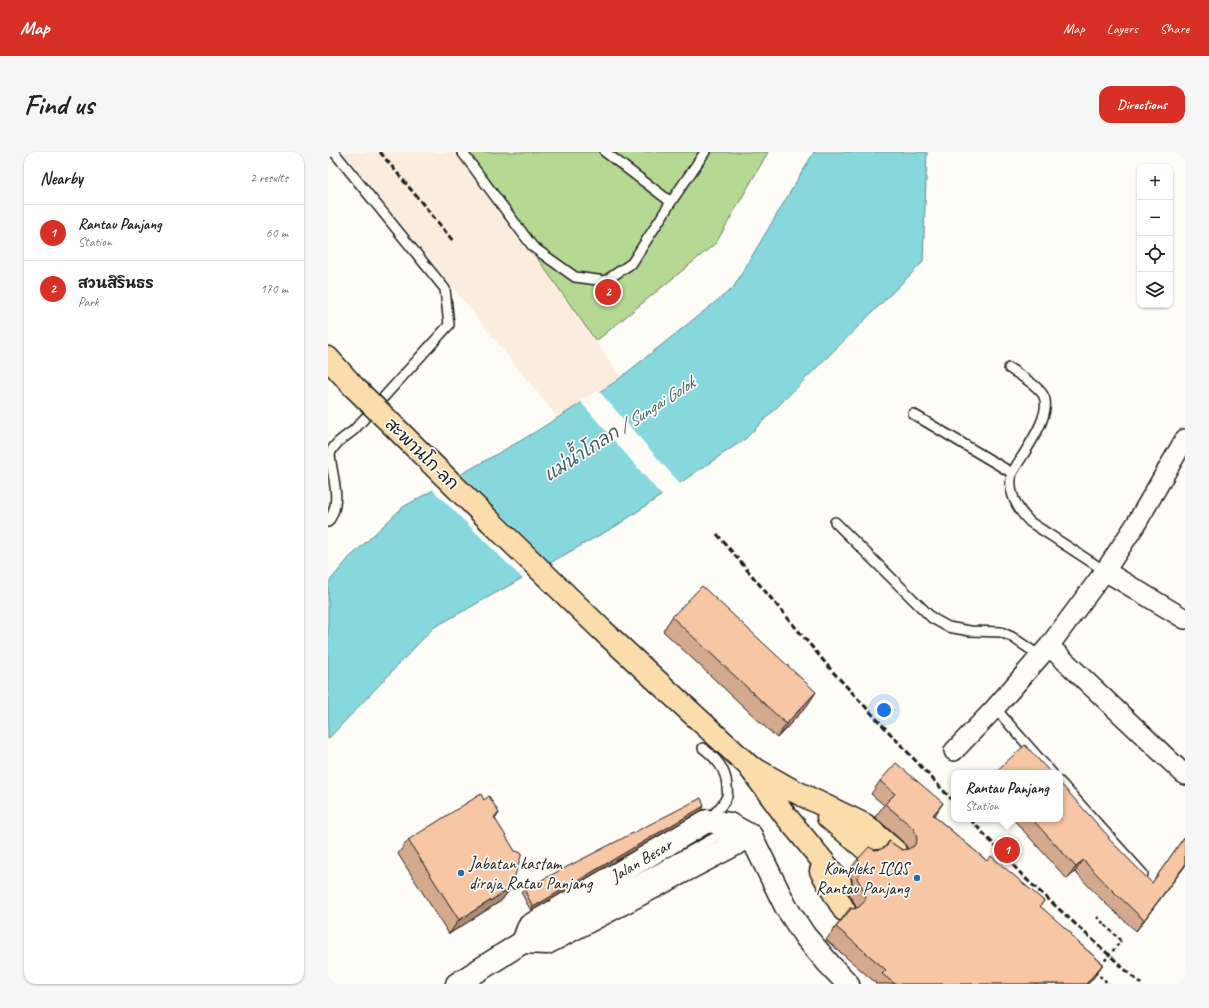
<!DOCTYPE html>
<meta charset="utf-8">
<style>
:root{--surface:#fff;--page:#f6f6f6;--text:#222;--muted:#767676;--line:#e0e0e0;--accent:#d93025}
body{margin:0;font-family:Caveat,"Playpen Sans Thai",sans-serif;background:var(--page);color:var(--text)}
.controls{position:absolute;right:12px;top:12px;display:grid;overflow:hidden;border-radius:8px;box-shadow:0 1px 3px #0004}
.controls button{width:36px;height:36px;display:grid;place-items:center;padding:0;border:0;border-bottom:1px solid var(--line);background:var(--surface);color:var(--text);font:20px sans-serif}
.you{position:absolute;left:556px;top:558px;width:14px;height:14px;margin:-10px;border:3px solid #fff;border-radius:50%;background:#1a73e8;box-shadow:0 0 0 6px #1a73e833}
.badge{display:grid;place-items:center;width:26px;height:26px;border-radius:50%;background:var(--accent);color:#fff;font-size:13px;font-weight:700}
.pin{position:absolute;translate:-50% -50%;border:2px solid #fff;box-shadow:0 1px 4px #0006}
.popup{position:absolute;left:623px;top:618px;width:112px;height:52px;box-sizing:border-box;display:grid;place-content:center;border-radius:8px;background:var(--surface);filter:drop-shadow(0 1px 3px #0005);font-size:13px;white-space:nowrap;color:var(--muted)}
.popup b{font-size:15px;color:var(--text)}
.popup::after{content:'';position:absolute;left:50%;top:100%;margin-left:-8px;border:8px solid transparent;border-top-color:var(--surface)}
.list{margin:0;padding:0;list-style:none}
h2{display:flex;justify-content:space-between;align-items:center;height:52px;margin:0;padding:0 16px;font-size:17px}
h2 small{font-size:13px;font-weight:400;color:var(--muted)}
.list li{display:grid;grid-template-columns:26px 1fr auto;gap:12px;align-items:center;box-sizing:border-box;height:56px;padding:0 16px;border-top:1px solid var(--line)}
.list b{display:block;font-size:15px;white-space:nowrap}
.list p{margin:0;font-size:13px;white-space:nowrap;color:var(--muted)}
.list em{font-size:13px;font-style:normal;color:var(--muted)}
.icon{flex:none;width:22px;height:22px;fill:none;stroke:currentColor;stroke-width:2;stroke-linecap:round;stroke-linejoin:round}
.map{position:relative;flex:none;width:857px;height:832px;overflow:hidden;border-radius:12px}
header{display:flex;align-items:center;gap:24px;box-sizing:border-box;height:56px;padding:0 20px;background:var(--accent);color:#fff}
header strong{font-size:19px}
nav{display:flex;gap:22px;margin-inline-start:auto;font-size:14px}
.intro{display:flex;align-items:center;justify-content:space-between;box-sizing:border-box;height:96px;padding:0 24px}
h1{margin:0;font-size:28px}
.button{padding:10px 18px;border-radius:12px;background:var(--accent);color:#fff;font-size:14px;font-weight:700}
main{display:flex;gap:24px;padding:0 24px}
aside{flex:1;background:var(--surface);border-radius:12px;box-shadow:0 1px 3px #0004}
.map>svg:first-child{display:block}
.built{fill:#fbecde}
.green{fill:#b5d892;stroke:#687a57}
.water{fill:#86d8dd;stroke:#5c8d90}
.pier{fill:#fdfcf7}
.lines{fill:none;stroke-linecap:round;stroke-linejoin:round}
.trunk-tunnel{stroke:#dbdad6;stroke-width:22;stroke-dasharray:22 11;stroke-linecap:butt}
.service-casing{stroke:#1c1c1c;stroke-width:12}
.minor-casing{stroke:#1c1c1c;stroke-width:22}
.secondary-casing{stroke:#1c1c1c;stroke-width:25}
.trunk-casing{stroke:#1c1c1c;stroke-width:25}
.path{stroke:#1c1c1c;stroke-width:2.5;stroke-dasharray:3 3;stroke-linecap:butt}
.service{stroke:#fdfcf7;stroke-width:9}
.minor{stroke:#fdfcf7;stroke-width:19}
.secondary{stroke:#fdfcf7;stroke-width:22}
.trunk{stroke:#fbddab;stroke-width:22}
.rail{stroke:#1c1c1c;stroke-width:3;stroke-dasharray:6 3;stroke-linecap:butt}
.trunk-bridge-casing{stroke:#1c1c1c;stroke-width:25;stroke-linecap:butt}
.path-bridge{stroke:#1c1c1c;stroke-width:2.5;stroke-dasharray:3 3;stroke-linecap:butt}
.trunk-bridge{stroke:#fbddab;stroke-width:22}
.wall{fill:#d4aa8e;stroke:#1c1c1c}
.shaded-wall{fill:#ac8b74;stroke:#1c1c1c}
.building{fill:#f6c6a5;stroke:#1c1c1c}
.poi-dot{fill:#1f6fb2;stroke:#fdfcf7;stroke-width:1.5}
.labels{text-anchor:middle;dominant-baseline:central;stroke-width:3.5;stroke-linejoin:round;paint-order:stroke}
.street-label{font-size:17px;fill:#1c1c1c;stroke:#fdfcf7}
.poi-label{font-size:17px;fill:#1c1c1c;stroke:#fdfcf7;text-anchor:start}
.water-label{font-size:18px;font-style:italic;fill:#415e60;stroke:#fdfcf7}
</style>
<header>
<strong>Map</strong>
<nav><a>Map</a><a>Layers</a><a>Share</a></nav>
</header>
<div class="intro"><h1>Find us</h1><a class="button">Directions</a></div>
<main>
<aside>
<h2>Nearby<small>2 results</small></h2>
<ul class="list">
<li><span class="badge">1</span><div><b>Rantau Panjang</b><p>Station</p></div><em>60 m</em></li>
<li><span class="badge">2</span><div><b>สวนสิรินธร</b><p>Park</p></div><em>170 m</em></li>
</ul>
</aside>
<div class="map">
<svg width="857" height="832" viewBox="0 0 857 832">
<rect width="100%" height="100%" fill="#fdfcf7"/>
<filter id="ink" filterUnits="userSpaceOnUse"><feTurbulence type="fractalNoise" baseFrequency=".025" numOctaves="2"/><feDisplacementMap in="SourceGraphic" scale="8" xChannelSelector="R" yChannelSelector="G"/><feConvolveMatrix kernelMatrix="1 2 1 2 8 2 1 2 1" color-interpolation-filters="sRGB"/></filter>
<g filter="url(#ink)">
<!-- built -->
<path class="built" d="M 15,0 L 132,0 L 151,24 L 293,225 L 230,266 Z"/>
<!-- green -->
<path class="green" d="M 132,0 L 440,0 L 388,91 L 268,189 L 151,24 Z"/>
<!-- water -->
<path class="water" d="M 486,0 L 599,0 L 595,110 L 417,287 L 288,374 L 105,476 L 0,587 L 0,431 L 21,406 L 75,355 L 199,285 L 287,230 L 405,136 Z"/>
<!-- pier -->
<path class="pier" d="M 270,238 L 353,333 L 335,345 L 252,249 Z
M 132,321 L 224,412 L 196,428 L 104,337 Z"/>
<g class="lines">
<!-- trunk-tunnel -->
<path class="trunk-tunnel" d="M 547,666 L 574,688"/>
<defs>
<path id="service" d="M 134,0 L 205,95 L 247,125 L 277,129 L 304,111 L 343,50 L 377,0
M 277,0 L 343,50
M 681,216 C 691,223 705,230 713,240 C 730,258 693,304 684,321 C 679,339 689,357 702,370 L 777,419
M 585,262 L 684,321
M 0,370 C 15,349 4,326 2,302 C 6,291 17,285 26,278 L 121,173 L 117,137 L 6,0
M 507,370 L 604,466 L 620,475 L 642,479 L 673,480 L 684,485 L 712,504
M 667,556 L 724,621
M 375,596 C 388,606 398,617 399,634 C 399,637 400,641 399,644 C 396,653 387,661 380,668
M 732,630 L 815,722
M 205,785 L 388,685 L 409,685"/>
<path id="minor" d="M 777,419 L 857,467
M 721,494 L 857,623
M 626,599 L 667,556 L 721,494 L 777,419 L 808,372 L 857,287"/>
<g id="secondary">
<path id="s1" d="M 195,790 L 201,774 L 379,669 L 401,672 L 423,684 L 458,755 L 477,784 L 501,812 L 520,832"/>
<path d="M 129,832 L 195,790 L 219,791 L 423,684"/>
</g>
<path id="trunk" d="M 0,206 L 25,234
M 162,369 L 274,478 L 420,613 L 457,663 L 512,730
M 427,617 L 464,638 L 537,673 L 567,699
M 500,665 L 540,699
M 493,719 L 516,758"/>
</defs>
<!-- service casing -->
<use href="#service" class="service-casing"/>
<!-- minor casing -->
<use href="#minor" class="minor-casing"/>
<!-- secondary casing -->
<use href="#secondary" class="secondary-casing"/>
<!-- trunk casing -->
<use href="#trunk" class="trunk-casing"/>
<!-- path -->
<path class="path" d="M 769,765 L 793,789
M 767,820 L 781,832"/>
<!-- service -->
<use href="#service" class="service"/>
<!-- minor -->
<use href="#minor" class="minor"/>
<!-- secondary -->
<use href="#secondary" class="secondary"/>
<!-- trunk -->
<use href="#trunk" class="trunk"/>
<!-- rail -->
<path class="rail" d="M 52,0 L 126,90
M 389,382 L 505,520 L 626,650
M 642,667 L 697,726 L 813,832"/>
<defs>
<path id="trunk-bridge" d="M 25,234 L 162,369"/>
</defs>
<!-- trunk-bridge casing -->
<use href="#trunk-bridge" class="trunk-bridge-casing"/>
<!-- path-bridge -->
<path class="path-bridge" d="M 773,813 L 793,789"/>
<!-- trunk-bridge -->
<use href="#trunk-bridge" class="trunk-bridge"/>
</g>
<!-- wall -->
<path class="wall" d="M 344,465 L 479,554 L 449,586 L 335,479 Z
M 552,629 L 606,664 L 659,709 L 716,749 L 712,754 L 743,784 L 775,812 L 766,825 L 760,832 L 547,832 L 548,831 L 498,788 L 522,756 L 526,757 L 528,756 L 527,752 L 520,740 L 524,734 L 524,728 L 520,720 L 530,707 L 547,698 L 553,697 L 557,695 L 561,689 L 574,698 L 579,697 L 579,695 L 575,690 L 547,665 L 556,653 L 543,642 Z
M 374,658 L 203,759 L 193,740 L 196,737 Z
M 171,661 L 167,667 L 183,736 L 173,749 L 121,782 L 70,702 L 80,688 Z
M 685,667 L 732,667 L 780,687 L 824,731 L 857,684 L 857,714 L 808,779 L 778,752 L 747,720 L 739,727 Z"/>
<!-- shaded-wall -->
<path class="shaded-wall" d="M 488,540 L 479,554 L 449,586 L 458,572 Z
M 615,651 L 606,665 L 605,663 Z
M 376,654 L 374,658 L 203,759 L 205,755 Z
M 171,661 L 162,675 L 166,665 Z
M 755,708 L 747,720 L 739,727 L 748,715 Z
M 857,713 L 857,714 L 808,779 L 816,768 Z
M 183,736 L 173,749 L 121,782 L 131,768 Z
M 775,812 L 766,825 L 760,832 L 758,832 Z"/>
<!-- building -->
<path class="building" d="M 374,434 L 488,540 L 458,572 L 344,465 Z
M 697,593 L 723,621 L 666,621 Z
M 568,611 L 615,651 L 605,663 L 659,709 L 663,704 L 716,749 L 712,754 L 744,782 L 743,784 L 775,812 L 758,832 L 567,832 L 554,822 L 558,818 L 508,775 L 523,757 L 522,756 L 526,757 L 531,755 L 536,750 L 538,745 L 536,739 L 529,726 L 533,721 L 534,715 L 530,707 L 541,695 L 547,698 L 553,697 L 559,694 L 561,689 L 574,698 L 580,697 L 586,694 L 589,688 L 588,682 L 585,676 L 557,652 L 567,642 L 552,629 Z
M 732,631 L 781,685 L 780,686 L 824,731 L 857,684 L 857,713 L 816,768 L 786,740 L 755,708 L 748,715 L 704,667 L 732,667 Z
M 153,642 L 156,648 L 161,644 L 171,661 L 166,665 L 187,699 L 194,701 L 183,736 L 131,768 L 80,688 Z
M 373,646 L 376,654 L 205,755 L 196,737 Z"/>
</g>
<!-- markers -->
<g class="poi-dot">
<circle cx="133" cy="721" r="4"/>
<circle cx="589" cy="726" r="4"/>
</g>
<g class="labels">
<!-- street labels -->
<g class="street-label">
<text transform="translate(94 302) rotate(44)">สะพานโก-ลก</text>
<text stroke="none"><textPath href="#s1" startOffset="147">Jalan Besar</textPath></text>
</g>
<!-- poi labels -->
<g class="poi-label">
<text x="141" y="711">Jabatan kastam<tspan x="141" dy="20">diraja Ratau Panjang</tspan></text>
<text x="581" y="716" text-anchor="end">Kompleks ICQS<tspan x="581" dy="20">Rantau Panjang</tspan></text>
</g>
<!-- water labels -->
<g class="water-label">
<text transform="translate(291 277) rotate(-33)">แม่น้ำโกลก / Sungai Golok</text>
</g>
</g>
</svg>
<div class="controls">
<button>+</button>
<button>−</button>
<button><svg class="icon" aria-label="locate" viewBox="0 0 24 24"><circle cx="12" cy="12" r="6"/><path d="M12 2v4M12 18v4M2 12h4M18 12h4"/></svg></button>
<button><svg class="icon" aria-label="layers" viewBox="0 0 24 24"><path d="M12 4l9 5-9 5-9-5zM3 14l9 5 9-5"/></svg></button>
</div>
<div class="you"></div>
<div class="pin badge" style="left:679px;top:698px">1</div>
<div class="popup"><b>Rantau Panjang</b>Station</div>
<div class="pin badge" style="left:280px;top:140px">2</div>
</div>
</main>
